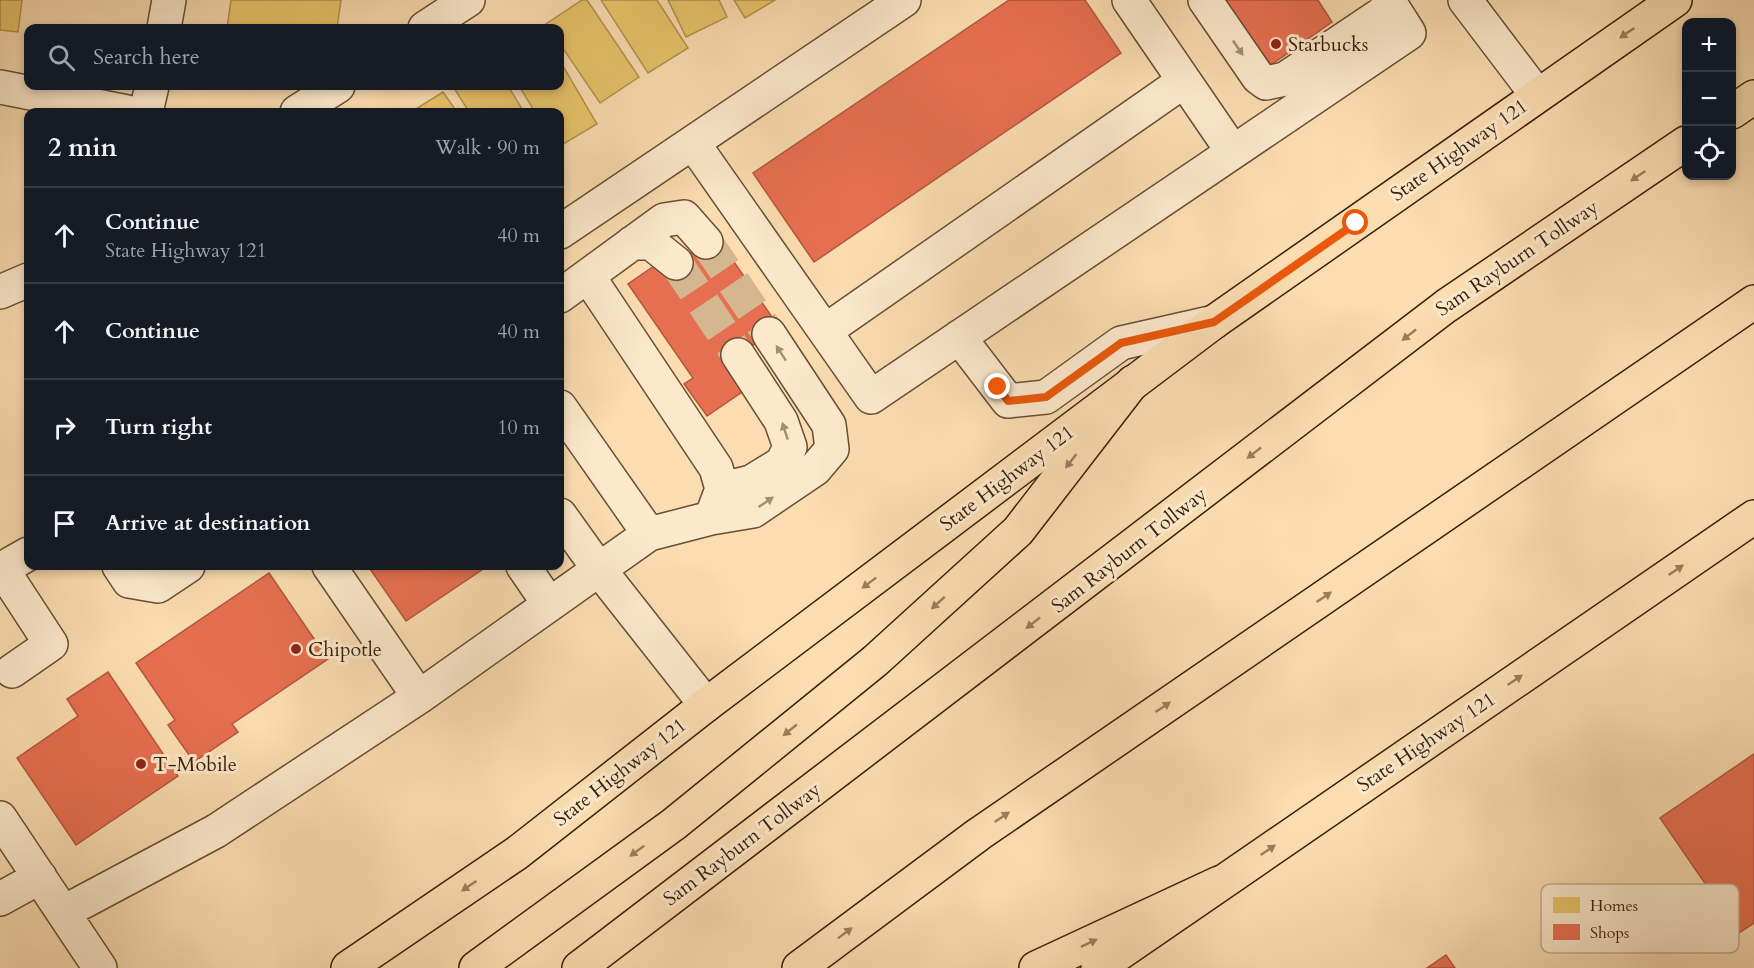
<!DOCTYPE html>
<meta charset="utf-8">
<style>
:root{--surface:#171b24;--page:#20242c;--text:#f1f3f6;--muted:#9ea1a6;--line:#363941}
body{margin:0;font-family:Cardo,serif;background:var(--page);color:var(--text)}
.controls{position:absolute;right:18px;top:18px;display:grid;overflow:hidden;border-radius:12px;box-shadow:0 3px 9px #0003}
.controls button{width:54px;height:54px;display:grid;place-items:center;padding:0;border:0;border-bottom:2px solid var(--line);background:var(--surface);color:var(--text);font:30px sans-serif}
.stop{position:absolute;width:18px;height:18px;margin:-14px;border:4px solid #ea580c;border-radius:50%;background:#fff}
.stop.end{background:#ea580c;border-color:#fff;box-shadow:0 2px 6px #0008}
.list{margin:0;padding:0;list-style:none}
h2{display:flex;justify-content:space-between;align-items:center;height:78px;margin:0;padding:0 24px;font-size:26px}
h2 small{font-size:20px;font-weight:400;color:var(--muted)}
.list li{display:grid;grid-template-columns:39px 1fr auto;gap:18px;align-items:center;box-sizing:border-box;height:96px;padding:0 24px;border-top:2px solid var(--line)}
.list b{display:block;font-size:22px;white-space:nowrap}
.list p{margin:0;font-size:20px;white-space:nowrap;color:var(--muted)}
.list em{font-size:20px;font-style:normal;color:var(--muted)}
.icon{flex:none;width:33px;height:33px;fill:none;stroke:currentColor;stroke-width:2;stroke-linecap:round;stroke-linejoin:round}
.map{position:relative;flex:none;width:1754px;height:968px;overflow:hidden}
.search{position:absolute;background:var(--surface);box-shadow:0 3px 9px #0003;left:24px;top:24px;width:540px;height:66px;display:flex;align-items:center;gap:15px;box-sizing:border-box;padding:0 21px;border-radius:12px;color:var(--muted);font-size:22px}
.panel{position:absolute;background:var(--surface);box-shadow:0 3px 9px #0003;left:24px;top:108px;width:540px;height:462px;border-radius:12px}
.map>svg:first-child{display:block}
.homes{fill:#e9c46a;stroke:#b4924c;stroke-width:1.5}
.shops{fill:#e76f51;stroke:#b2573b;stroke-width:1.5}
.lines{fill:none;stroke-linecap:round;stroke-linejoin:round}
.minor-tunnel{stroke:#d4b78f;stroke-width:33;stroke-dasharray:33 16;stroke-linecap:butt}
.minor-casing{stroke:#684e32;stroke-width:36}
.major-casing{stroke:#371e07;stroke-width:36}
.highway-casing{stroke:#371e07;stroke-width:36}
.minor{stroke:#fce9cc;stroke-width:33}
.major{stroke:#fbddb1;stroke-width:33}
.highway{stroke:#fbddb1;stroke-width:33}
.oneway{fill:#997e5c}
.oneway2{fill:#a38e73}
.route{stroke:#ea580c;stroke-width:8}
.poi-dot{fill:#8f2418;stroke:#fce9cc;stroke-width:2}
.labels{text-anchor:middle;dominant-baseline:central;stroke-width:6;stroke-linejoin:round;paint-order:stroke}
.poi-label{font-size:20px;fill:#371e07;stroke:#fce9cc;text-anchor:start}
.street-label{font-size:20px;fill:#371e07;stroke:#fce9cc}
.key{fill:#fce9cc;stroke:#c1ac91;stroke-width:1.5}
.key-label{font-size:16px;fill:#371e07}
</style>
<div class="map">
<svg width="1754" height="968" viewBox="0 0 1754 968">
<rect width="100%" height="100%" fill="#fbddb1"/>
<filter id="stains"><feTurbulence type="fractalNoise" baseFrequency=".00333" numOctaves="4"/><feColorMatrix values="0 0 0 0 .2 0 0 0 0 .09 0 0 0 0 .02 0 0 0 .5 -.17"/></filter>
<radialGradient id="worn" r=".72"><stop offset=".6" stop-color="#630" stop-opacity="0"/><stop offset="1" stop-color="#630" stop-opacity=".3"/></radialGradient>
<!-- homes -->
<path class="homes" d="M 0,0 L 22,0 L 18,32 L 0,30 Z
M 231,0 L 341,0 L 337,28 L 227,28 Z
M 582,0 L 587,0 L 639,77 L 600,103 L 560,44 L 560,28 L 549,28 L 546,24 Z
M 601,0 L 657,0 L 688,48 L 648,73 Z
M 668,0 L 719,0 L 727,17 L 686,37 Z
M 734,0 L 775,0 L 745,18 Z
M 560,61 L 597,124 L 560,146 L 560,112 L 535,112 L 519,86 L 560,86 Z
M 457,86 L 508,86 L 524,112 L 469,112 L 454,88 Z
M 443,92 L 457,112 L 411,112 Z"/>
<!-- shops -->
<path class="shops" d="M 1009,0 L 1085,0 L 1121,53 L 814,262 L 753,173 Z
M 1221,0 L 1318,0 L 1332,22 L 1268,67 Z
M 716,236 L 779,327 L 726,364 L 745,390 L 707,416 L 684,384 L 693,378 L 628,284 L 657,264 L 663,272 Z
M 368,566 L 481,566 L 483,569 L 406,621 Z
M 269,573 L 328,659 L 232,724 L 238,732 L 194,762 L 168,725 L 175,720 L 136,663 Z
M 108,672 L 178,776 L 76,845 L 17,758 L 78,716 L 67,699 Z
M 1754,754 L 1754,923 L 1739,933 L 1660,818 Z
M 1446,955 L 1455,968 L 1427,968 Z"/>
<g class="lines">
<!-- minor-tunnel -->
<path class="minor-tunnel" d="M 706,242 L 769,334
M 676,263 L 738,355"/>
<defs>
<path id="minor" d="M 1129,0 L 1233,152
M 1205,0 L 1258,77 L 1266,83 L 1285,79 L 1392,7
M 1465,0 L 1537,95
M 164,28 L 169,0
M 425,28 L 468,0
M 0,87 L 127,112
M 146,112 L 152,86
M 297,112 L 338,86
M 693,143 L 871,397 L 1409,33 L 1388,0
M 560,232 L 904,0
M 632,243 L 651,243 L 676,263
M 0,292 L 28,280
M 560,296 L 664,220 L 684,217 L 706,242
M 825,331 L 1184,81
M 959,337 L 1008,401 L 1046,397 L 1121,343 L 1214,322
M 560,407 L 649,534
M 722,489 L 751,482 L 782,463 L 790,447 L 781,421 L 738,355
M 560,515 L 598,568 L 706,705
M 711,518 L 753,511 L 815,469 L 832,449 L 829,425 L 769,334
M 119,566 L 129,581 L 158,586 L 188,566
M 329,566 L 419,697
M 523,566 L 549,604
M 2,569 L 51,644 L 12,671
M 0,570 L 28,554
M 0,818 L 100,968
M 0,899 L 40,877
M 64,912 L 216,831 L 419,697 L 649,534 L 711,518 L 722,489 L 716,468 L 588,276"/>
<path id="major" d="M 348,968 L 517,853 L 706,705 L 1214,322 L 1675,0
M 1098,968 L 1754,517"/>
<path id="highway" d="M 1732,112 L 1754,97
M 476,968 L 674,824 L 875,661 L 1018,531 L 1133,382
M 579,968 L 1446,306 L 1686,143
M 799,968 L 979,834 L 1754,302
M 1036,968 L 1219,883"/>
</defs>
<!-- minor casing -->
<use href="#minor" class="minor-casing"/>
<!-- major casing -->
<use href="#major" class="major-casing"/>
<!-- highway casing -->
<use href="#highway" class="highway-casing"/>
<!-- minor -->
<use href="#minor" class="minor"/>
<!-- major -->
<use href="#major" class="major"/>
<!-- highway -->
<use href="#highway" class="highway"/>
</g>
<!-- one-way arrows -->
<defs><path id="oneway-solid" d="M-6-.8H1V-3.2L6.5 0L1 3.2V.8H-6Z" transform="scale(1.5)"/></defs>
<g class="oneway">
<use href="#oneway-solid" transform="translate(1627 33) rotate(146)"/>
<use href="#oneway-solid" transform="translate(1638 176) rotate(146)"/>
<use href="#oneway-solid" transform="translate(1409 335) rotate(142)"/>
<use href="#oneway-solid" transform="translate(1254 453) rotate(142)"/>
<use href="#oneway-solid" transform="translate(1071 461) rotate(128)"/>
<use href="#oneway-solid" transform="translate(1676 570) rotate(-34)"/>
<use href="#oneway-solid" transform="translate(869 583) rotate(143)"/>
<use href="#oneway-solid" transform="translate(1324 597) rotate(-34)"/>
<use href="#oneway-solid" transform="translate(938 603) rotate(138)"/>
<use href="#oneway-solid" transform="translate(1033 623) rotate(142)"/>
<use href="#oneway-solid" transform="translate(1515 680) rotate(-34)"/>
<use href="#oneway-solid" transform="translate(1163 707) rotate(-34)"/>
<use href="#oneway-solid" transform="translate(790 730) rotate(141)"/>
<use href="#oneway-solid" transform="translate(1002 817) rotate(-34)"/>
<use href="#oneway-solid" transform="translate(1268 850) rotate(-34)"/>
<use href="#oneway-solid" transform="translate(637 851) rotate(144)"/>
<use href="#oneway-solid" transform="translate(469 886) rotate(146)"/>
<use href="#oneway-solid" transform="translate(845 933) rotate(-37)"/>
<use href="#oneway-solid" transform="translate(1089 943) rotate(-25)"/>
</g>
<g class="oneway2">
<use href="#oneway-solid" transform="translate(1238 48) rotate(56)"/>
<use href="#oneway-solid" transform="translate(781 353) rotate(-123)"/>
<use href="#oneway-solid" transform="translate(785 431) rotate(-108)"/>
<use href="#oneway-solid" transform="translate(766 502) rotate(-34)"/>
</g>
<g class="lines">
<!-- route -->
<path class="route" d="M 998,387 L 1008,401 L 1046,397 L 1121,343 L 1214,322 L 1356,223"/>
</g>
<!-- markers -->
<g class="poi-dot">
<circle cx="1276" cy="44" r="6"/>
<circle cx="296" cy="649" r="6"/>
<circle cx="141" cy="764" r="6"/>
</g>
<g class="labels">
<!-- poi labels -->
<g class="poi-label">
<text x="1288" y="44">Starbucks</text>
<text x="308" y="649">Chipotle</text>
<text x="153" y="764">T-Mobile</text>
</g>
<!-- street labels -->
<g class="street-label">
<text transform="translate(1459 150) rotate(-35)">State Highway 121</text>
<text transform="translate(1517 258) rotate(-34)">Sam Rayburn Tollway</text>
<text transform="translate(1007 478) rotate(-37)">State Highway 121</text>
<text transform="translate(1129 550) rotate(-38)">Sam Rayburn Tollway</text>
<text transform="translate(1426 742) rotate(-34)">State Highway 121</text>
<text transform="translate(620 772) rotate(-38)">State Highway 121</text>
<text transform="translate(742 844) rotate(-37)">Sam Rayburn Tollway</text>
</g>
</g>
<!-- legend -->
<rect x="1541" y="884" width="198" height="69" rx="9" class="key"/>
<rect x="1553" y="897" width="27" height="16" fill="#e9c46a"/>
<rect x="1553" y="924" width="27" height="16" fill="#e76f51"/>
<g class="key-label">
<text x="1590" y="911">Homes</text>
<text x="1590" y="938">Shops</text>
</g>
<rect width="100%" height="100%" filter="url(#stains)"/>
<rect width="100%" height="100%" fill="url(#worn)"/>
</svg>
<div class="controls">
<button>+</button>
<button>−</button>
<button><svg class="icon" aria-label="locate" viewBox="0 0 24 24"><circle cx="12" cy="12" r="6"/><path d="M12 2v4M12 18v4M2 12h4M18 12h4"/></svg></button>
</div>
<div class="stop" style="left:1356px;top:223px"></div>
<div class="stop end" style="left:998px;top:387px"></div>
<div class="search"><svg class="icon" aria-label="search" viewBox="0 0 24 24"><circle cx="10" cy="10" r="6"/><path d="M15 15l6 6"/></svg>Search here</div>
<section class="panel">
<h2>2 min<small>Walk · 90 m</small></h2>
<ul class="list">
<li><svg class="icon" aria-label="ahead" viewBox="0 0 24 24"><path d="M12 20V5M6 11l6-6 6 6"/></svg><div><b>Continue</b><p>State Highway 121</p></div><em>40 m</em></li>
<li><svg class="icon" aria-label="ahead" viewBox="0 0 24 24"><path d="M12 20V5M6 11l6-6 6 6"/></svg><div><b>Continue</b></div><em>40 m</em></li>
<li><svg class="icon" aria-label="right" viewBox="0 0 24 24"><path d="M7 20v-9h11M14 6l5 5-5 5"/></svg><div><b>Turn right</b></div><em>10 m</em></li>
<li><svg class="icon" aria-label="arrive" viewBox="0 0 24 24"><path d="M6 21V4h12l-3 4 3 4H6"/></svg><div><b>Arrive at destination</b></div></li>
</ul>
</section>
</div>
